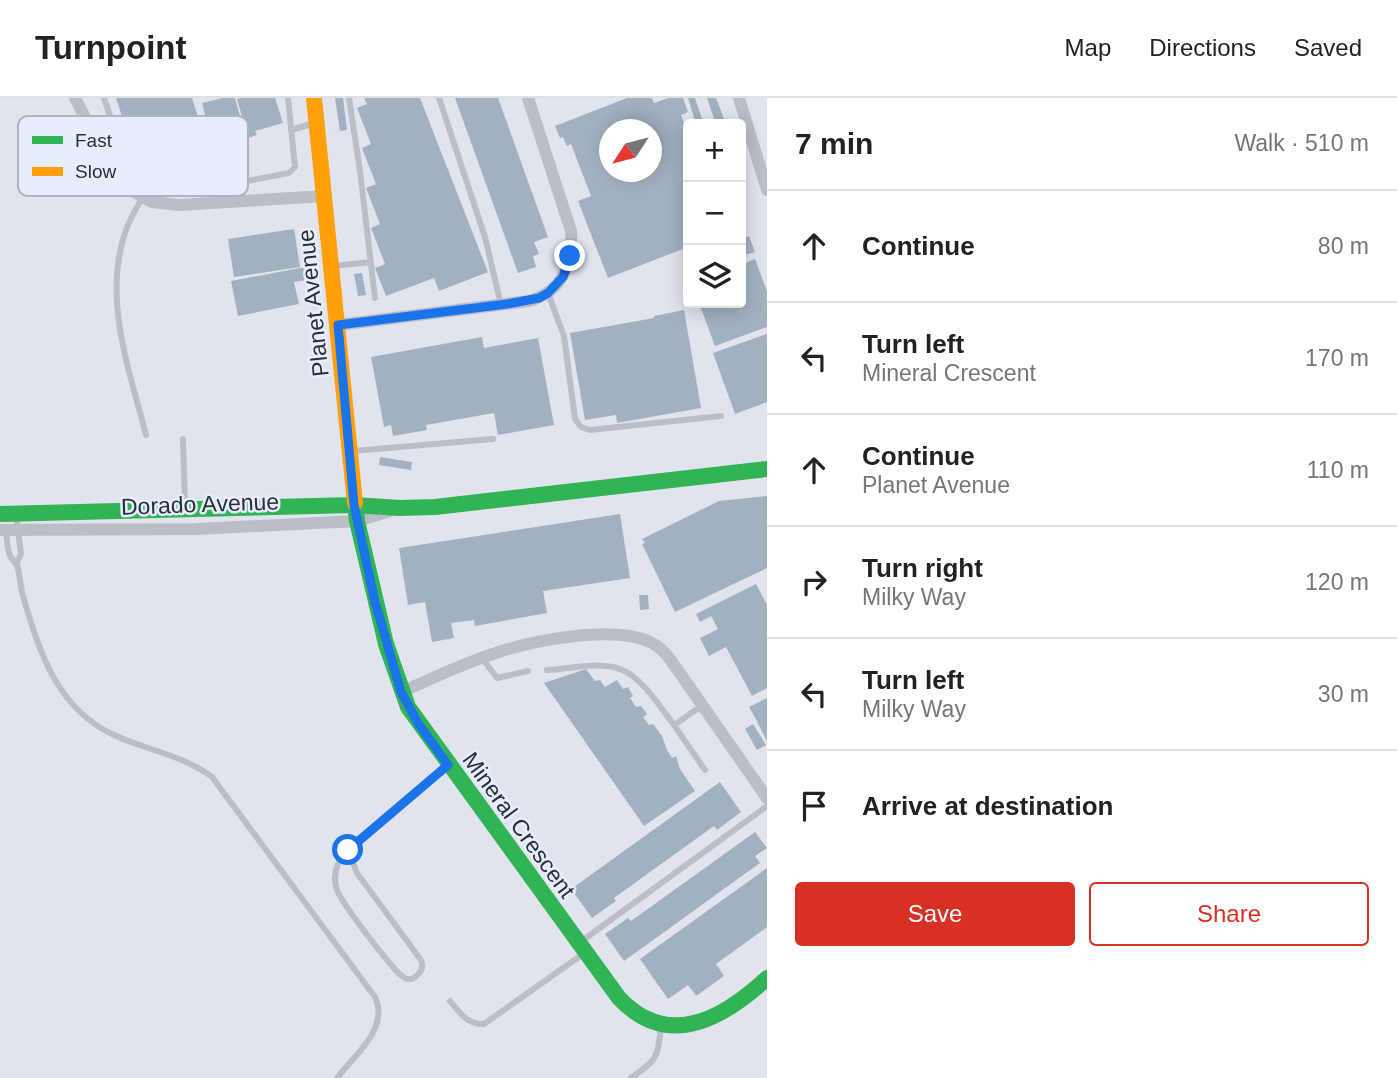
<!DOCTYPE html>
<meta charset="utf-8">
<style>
:root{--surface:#fff;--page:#f6f6f6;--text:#222;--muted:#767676;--line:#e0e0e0;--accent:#d93025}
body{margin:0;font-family:Arial,sans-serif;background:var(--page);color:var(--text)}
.controls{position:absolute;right:21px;top:21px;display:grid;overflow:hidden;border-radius:7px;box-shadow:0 4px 18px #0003}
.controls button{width:63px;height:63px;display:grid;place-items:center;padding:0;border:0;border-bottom:2px solid var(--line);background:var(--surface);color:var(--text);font:35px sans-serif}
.compass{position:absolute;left:599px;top:21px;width:63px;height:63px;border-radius:50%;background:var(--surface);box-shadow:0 4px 18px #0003;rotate:234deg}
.stop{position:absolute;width:21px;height:21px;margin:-16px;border:5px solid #1a73e8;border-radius:50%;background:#fff}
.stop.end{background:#1a73e8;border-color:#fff;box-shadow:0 2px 7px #0008}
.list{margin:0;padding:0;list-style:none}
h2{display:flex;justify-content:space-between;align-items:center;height:91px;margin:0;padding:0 28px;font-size:30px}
h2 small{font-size:23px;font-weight:400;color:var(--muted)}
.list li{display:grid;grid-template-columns:46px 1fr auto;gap:21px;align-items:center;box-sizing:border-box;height:112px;padding:0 28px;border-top:2px solid var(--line)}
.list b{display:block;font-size:26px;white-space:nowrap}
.list p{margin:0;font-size:23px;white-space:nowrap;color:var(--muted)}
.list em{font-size:23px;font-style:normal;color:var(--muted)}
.actions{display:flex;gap:14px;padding:21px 28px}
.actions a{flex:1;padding:16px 0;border:2px solid var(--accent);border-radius:7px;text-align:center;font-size:24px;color:var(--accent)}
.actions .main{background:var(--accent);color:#fff}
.icon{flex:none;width:38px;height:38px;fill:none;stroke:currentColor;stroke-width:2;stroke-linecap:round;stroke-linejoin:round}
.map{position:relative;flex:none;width:767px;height:980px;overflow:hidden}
header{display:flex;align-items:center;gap:42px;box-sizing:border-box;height:98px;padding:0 35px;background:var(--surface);border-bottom:2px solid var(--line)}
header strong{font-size:33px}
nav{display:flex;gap:38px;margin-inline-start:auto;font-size:24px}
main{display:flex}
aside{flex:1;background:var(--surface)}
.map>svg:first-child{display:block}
.building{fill:#a2b1c2;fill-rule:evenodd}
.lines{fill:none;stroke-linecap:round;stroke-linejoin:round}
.lane{stroke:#b9bec7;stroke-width:6}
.street{stroke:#b9bec7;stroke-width:12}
.fast{stroke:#30b455;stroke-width:16}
.slow{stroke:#ff9f0a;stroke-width:16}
.route{stroke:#1a73e8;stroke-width:9}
.labels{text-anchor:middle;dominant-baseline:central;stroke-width:5;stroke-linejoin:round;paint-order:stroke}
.street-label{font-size:23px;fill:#282f38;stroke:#e8edfb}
.key{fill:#e8edfb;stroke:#aeb4c0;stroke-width:2}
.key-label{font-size:19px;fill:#282f38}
</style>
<header>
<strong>Turnpoint</strong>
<nav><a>Map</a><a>Directions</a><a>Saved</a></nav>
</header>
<main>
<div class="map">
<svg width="767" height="980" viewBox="0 0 767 980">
<rect width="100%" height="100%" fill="#e1e4ed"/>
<!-- building -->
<path class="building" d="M 116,0 L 192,0 L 216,74 L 163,91 L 156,69 L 145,73 L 140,57 L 135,58 Z
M 223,0 L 235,0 L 246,40 L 213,48 L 202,5 Z
M 242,0 L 275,0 L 283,25 L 255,33 L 257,37 L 248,40 L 237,1 Z
M 335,0 L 343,0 L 347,32 L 340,33 Z
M 364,0 L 420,0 L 488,174 L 439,193 L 434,180 L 386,198 L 375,170 L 385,166 L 371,130 L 380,126 L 366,90 L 376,86 L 362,50 L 371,46 L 357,10 L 367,6 Z
M 455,0 L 498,0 L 548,139 L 534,144 L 539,156 L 533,158 L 536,169 L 518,175 Z
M 627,0 L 652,0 L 654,5 L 668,0 L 683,0 L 688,14 L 681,17 L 688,35 L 688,149 L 608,180 L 578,103 L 591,98 L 571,46 L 567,48 L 563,39 L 560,40 L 555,28 ZM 610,32 L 652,32 L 652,74 L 610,74 Z
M 688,0 L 695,0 L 704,26 L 696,26 Z
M 707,0 L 716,0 L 726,26 L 716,26 Z
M 294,131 L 300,169 L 234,179 L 228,141 Z
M 749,138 L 755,154 L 741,158 L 741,141 Z
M 755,161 L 767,193 L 767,229 L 715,248 L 699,205 L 741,205 L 741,167 Z
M 310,168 L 313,181 L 294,184 L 299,206 L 238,218 L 231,183 Z
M 362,175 L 366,197 L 358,198 L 354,176 Z
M 684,212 L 701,310 L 617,325 L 616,317 L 585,322 L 570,235 L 654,220 L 654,218 Z
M 767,236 L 767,304 L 735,316 L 713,255 Z
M 482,239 L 484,250 L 538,240 L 554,327 L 498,337 L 494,315 L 426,327 L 427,332 L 393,338 L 391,327 L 384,329 L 371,259 Z
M 380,359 L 412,364 L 411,372 L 379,367 Z
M 767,398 L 767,470 L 675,514 L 642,446 L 645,445 L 642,441 L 719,403 Z
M 620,416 L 630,480 L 543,493 L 547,515 L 475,528 L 474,522 L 451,525 L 454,540 L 432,544 L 425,504 L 408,507 L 399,450 Z
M 756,486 L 767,507 L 767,590 L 752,598 L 726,549 L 709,558 L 700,540 L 718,531 L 711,518 L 700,524 L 696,516 Z
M 639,497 L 648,497 L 649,511 L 640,512 Z
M 586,571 L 595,583 L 600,582 L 605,589 L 617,582 L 623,591 L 628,589 L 633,598 L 630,600 L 636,609 L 641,608 L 647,616 L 643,619 L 649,627 L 653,626 L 662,638 L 667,652 L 672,660 L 676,658 L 680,671 L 695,693 L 644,728 L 544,585 Z
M 767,600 L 767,643 L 757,624 L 759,623 L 757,623 L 749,609 Z
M 753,626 L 766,647 L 757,652 L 745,631 Z
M 720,684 L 741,714 L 717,732 L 714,728 L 614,800 L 616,803 L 592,820 L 571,791 Z
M 755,734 L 767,750 L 755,758 L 760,765 L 624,863 L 605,836 L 628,820 L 631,823 Z
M 767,770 L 767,829 L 716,866 L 724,878 L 696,898 L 688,887 L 668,901 L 640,861 Z"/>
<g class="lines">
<!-- lane -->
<path class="lane" d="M 104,0 C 115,35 132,76 166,95 L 217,89 L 289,75 L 295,69 L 288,0
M 349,0 L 360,73 L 375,200
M 439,0 L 485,139 L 501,207
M 291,32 L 315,25
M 143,98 C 137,109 130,121 126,132 C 102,200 129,270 146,337
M 334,168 L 371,164
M 548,195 L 564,238 L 575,321 L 581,329 L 590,332 L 721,318
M 183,341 L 185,408
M 353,353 L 493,341
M 16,417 L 21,456 L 16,466
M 6,432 C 7,440 7,451 10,458 C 12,461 15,464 17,467 C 20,476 20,488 23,498 C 39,553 57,611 114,637 C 146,652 183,657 212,679 L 375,899 C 390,930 354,958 337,980
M 482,560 L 497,580 L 528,573
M 547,572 C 569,571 598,563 620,571 C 642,579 660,609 674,627 L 703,607
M 674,627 L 705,672
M 348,752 L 357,775 L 421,862 C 425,870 420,876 412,881 C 407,881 407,882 402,878 C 391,870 341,804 337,792 C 332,777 337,763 348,752 L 447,669
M 579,845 L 767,708
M 450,903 C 459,914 468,927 484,926 L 583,856
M 631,980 C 658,961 657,961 661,929"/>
<!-- street -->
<path class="street" d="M 75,0 L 106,60 L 127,90 L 152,104 L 180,107 L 324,98
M 739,0 L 767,92
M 338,227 L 529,203 C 562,194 573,166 571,133 L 528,0
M 0,432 L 197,431 L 357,423 L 390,413
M 401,594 C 432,581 463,565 496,555 C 534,542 613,527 650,544 C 658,547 664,554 670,561 L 767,700"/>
<!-- fast -->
<path class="fast" d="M 355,405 L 357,423 L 386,546 L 408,609 L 619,900 C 668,952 723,921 767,880
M 0,416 L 354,407 L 400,410 L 435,409 L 767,371"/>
<!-- slow -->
<path class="slow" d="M 314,0 L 355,405"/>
</g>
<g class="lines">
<!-- route -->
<path class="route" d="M 348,752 L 448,667 L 418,625 L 401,594 L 375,504 L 354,407 L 338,227 L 507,206 L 539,200 L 548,195 L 563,179 L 570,158"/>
</g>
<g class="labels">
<!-- street labels -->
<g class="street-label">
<text transform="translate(313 205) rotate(-96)">Planet Avenue</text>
<text transform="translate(200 406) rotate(-2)">Dorado Avenue</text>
<text transform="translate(519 727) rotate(54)">Mineral Crescent</text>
</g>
</g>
<!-- legend -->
<rect x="18" y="18" width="230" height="80" rx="10" class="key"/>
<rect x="32" y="38" width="31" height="8" fill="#30b455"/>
<rect x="32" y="69" width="31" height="9" fill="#ff9f0a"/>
<g class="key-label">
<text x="75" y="49">Fast</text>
<text x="75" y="80">Slow</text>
</g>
</svg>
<div class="controls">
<button>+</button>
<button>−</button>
<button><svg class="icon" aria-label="layers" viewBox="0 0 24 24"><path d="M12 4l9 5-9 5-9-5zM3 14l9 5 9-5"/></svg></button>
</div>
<svg class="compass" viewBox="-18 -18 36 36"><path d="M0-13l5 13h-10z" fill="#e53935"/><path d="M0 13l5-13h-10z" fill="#767676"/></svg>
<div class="stop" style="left:348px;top:752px"></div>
<div class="stop end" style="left:570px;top:158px"></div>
</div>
<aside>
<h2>7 min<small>Walk · 510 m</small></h2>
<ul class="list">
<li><svg class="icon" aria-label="ahead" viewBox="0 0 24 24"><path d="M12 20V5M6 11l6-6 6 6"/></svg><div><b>Continue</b></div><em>80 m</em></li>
<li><svg class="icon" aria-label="left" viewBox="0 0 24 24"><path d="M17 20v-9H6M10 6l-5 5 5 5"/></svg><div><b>Turn left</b><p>Mineral Crescent</p></div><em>170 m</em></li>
<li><svg class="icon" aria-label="ahead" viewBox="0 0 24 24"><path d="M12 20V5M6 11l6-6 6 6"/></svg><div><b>Continue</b><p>Planet Avenue</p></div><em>110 m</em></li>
<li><svg class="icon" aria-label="right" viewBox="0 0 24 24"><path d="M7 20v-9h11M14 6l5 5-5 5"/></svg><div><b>Turn right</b><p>Milky Way</p></div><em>120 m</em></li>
<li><svg class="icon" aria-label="left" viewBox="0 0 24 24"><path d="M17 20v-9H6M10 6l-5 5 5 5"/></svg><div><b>Turn left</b><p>Milky Way</p></div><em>30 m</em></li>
<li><svg class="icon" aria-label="arrive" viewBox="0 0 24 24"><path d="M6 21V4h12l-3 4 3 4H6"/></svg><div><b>Arrive at destination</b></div></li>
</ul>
<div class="actions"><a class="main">Save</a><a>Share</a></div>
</aside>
</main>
